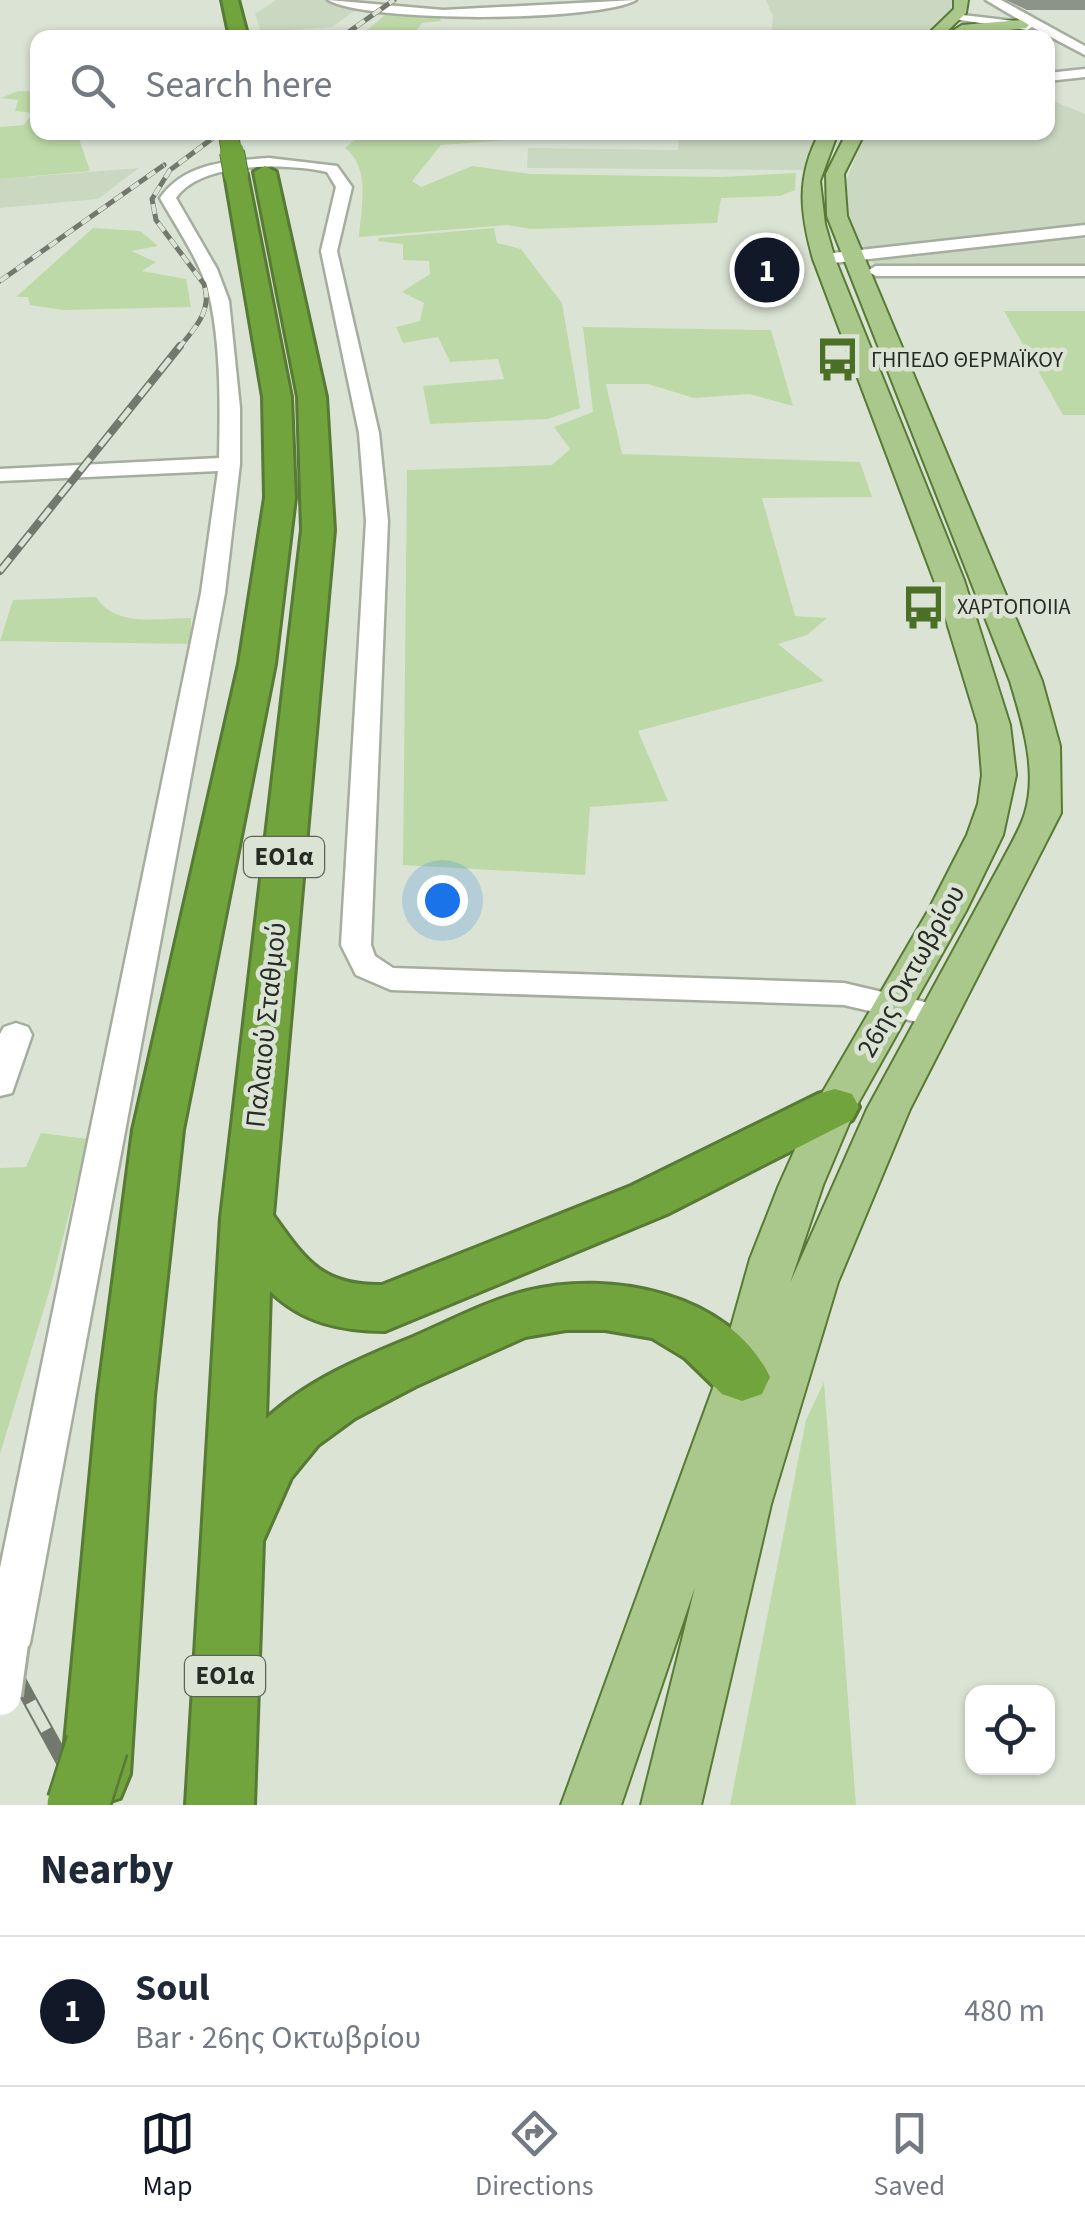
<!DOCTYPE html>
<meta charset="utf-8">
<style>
:root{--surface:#fff;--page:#f2f2f3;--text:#1f2937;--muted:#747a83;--line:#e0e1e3;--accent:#111827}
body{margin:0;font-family:"Source Sans 3",sans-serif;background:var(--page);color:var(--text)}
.controls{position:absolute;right:30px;bottom:30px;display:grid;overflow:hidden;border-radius:20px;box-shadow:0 2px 8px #0004}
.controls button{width:90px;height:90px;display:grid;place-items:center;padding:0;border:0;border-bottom:2px solid var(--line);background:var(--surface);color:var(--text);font:50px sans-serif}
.you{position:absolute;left:442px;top:900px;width:35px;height:35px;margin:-25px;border:8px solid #fff;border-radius:50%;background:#1a73e8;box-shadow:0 0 0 15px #1a73e833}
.badge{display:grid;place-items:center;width:65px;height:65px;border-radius:50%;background:var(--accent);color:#fff;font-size:32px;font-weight:700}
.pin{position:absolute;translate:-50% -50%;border:5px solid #fff;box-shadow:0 2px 10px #0006}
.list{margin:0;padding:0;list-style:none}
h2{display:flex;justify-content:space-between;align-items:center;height:130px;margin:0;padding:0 40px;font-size:42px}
h2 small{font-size:32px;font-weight:400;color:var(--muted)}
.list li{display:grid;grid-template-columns:65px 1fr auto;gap:30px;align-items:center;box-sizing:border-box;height:150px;padding:0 40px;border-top:2px solid var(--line)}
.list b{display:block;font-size:38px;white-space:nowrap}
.list p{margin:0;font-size:32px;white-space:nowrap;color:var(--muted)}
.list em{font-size:32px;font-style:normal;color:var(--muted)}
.icon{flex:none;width:55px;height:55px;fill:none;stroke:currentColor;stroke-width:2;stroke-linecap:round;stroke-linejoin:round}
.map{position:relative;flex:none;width:1085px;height:1805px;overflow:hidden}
.search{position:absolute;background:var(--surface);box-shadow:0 2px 8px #0004;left:30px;right:30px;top:30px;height:110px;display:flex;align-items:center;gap:25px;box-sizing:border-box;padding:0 35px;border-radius:20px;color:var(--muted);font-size:38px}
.sheet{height:280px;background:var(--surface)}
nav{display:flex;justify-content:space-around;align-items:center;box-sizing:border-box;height:140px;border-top:2px solid var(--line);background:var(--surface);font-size:28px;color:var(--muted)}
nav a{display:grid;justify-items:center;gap:5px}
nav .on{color:var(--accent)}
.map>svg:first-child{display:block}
.built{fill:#cbd8c1}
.green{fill:#bed9a8}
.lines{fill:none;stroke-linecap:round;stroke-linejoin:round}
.minor-casing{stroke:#a5ad9e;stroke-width:5}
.major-casing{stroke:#577a35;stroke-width:4}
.highway-casing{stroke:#577a35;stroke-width:6}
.minor{fill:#fff;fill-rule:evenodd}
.major{fill:#aac88b;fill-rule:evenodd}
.highway{fill:#71a43d;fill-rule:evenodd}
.rail-far2-casing{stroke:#73786e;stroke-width:5}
.rail-far1-casing{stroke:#73786e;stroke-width:8}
.rail-casing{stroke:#73786e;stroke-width:15}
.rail-far2{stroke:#dbe4d4;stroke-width:4;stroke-dasharray:10;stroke-linecap:butt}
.rail-far1{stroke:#dbe4d4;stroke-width:5;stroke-dasharray:16;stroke-linecap:butt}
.rail{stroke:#dbe4d4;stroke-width:11;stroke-dasharray:32;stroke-linecap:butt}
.minor-bridge-casing{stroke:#a5ad9e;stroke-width:48;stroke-linecap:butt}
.highway-bridge-far2-casing{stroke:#577a35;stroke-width:21;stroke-linecap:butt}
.highway-bridge-far1-casing{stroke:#577a35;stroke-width:26;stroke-linecap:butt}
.highway-bridge-casing{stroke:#577a35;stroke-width:66;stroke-linecap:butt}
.minor-bridge{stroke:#fff;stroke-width:42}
.highway-bridge-far2{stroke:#71a43d;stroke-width:19}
.highway-bridge-far1{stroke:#71a43d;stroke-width:24}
.highway-bridge{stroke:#71a43d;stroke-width:61}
.wall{fill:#8d9487}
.labels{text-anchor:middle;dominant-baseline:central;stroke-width:9;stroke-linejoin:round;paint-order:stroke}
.far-poi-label{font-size:22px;fill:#282b25;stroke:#dbe4d4;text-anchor:start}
.shield{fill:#dbe4d4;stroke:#5e625a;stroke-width:2.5}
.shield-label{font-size:25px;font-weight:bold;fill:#282b25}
.street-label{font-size:28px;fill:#282b25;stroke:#dbe4d4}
</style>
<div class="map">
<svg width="1085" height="1805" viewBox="0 0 1085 1805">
<rect width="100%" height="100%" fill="#dbe4d4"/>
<!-- built -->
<path class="built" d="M 276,0 L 326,0 L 357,9 L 332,27 L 261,32 L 255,14 Z
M 766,0 L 953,0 L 953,1 L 951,9 L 921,37 L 771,38 L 773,17 Z
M 1048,99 L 1085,114 L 1085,270 L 877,269 L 844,217 L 845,184 L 865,133 L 1048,132 Z
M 679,133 L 820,133 L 803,170 L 527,168 L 528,148 L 678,150 Z
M 139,168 L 98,199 L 0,208 L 0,179 Z"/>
<!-- green -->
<path class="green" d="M 387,13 L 438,14 L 441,21 L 422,23 L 411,37 L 358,38 Z
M 18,91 L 37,91 L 33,127 L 37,127 L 38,132 L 77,133 L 90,171 L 0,179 L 0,127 L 24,125 L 33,113 L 15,111 L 18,100 L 1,98 Z
M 364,132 L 509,133 L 507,140 L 441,145 L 412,181 L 421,187 L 472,166 L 531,174 L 720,177 L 796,173 L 795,190 L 780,196 L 721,198 L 717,223 L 531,229 L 508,225 L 359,237 C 361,208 371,167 345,148 Z
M 93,228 L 140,231 L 158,246 L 131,251 L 156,262 L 142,271 L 186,279 L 191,307 L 63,310 L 30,305 L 28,297 L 16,297 Z
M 494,228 L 497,243 L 521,249 L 562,303 L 580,408 L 548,419 L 430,424 L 423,386 L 504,379 L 498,359 L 450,362 L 438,337 L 403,343 L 396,327 L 420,321 L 424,303 L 402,292 L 430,274 L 429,261 L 403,260 L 403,244 L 378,241 L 379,238 Z
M 1004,311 L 1085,311 L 1085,415 L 1063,415 Z
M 583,327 L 771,330 L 793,406 L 749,394 L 694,398 L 648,384 L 606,384 L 622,454 L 860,462 L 872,497 L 762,498 L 795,616 L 827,618 L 807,635 L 778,644 L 824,681 L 638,731 L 668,801 L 590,807 L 585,875 L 403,865 L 407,470 L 552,465 L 570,449 L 554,427 L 593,412 Z
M 96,597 C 116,628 158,618 191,618 L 191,644 L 0,641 L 13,600 Z
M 41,1133 L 88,1139 L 50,1289 L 0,1454 L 0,1168 L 26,1167 Z
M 824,1382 L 856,1805 L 730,1805 L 806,1420 Z"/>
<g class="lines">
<defs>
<path id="minor" d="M 328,0 L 443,10 L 636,0 C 597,22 368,23 328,0 Z
M 986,0 L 1001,0 L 1085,46 L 1085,55 L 1032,27 L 1027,30 L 948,18 L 954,14 L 1023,22 Z
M 1085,69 L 1085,77 L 1048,81 L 1048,73 Z
M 269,158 L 337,166 L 352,187 L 337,251 L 379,433 L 388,521 L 371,945 L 375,956 L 393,968 L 844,983 L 950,1008 L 955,1016 L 950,1024 L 939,1027 L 844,1005 L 391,990 L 356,975 L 341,945 L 366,521 L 359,433 L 321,251 L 336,187 L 327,172 C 287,163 201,161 176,198 L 217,269 L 229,301 L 240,408 L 240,464 L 225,593 L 30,1643 L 23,1659 L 7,1665 L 0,1662 L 0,1568 L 201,593 L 218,471 L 0,481 L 0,469 L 219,458 C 220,408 221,353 211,303 C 204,266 178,230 160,198 C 185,162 229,161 269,158 Z
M 1085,225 L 1085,235 L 824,264 L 816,259 L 824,254 Z
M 1085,266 L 1085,276 L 876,276 L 867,271 L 876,266 Z
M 16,1023 L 28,1027 L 32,1035 L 12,1093 L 0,1096 L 0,1034 L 4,1027 Z"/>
<path id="major" d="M 954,0 L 968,0 L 966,13 L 940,38 L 924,38 L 954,9 Z
M 1021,20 L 1029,25 L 1026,28 L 962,35 L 954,30 L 962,25 Z
M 820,132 L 838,132 L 820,181 L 825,224 L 835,259 L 964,580 L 1010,725 L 1016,775 L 1003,835 L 966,911 L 856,1107 L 823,1185 L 790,1283 L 867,1109 L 1001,863 C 1009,847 1020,830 1025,813 C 1038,771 1022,721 1010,681 L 827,216 L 826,174 L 847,132 L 865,132 L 844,174 L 847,216 L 1042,681 L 1060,746 L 1061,813 L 910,1109 L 838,1282 L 771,1504 L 701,1805 L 641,1805 L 695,1587 L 621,1805 L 561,1805 L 717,1377 L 750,1259 L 779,1185 L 814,1107 L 928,911 L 967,835 L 978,804 L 982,775 L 978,725 L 934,580 L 813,259 C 800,212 796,177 820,132 Z"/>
<path id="highway" d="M 222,0 L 238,0 L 248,38 L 230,38 Z
M 265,166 L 276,172 L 326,397 L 334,530 L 273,1215 C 306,1261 322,1286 382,1285 L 631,1186 L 818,1094 L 835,1089 L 852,1094 L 859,1107 L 852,1120 L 667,1214 L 385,1331 C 342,1331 302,1323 270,1291 L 266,1419 C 308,1380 361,1358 413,1337 C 450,1321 487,1301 527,1291 C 610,1270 730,1293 770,1377 L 762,1394 L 742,1401 L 722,1394 L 685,1358 L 652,1338 L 605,1330 L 566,1330 L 525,1337 L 416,1386 L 355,1418 L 318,1445 L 291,1478 L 263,1541 L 254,1805 L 186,1805 L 221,1218 L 302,530 L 298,397 L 254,172 Z
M 236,168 L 247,174 L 291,397 L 295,498 L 275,664 L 183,1130 L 154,1396 L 130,1774 L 120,1798 C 101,1805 91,1805 72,1798 L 62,1774 L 98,1396 L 133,1130 L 239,664 L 265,498 L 263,397 L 225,174 Z"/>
</defs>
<!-- minor casing -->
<use href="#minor" class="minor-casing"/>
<!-- major casing -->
<use href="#major" class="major-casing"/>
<!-- highway casing -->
<use href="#highway" class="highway-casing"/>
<!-- minor -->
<use href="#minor" class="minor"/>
<!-- major -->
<use href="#major" class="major"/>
<!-- highway -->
<use href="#highway" class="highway"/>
<defs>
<path id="rail-far2" d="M 340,38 L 394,0
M 0,281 L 164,165
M 178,349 C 194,329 213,311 204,284 L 156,220 L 152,199 L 170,170 L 221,132"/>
<path id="rail-far1" d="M 0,571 L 180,346"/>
<path id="rail" d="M 0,1646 L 87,1805"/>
</defs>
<!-- rail-far2 casing -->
<use href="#rail-far2" class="rail-far2-casing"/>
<!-- rail-far1 casing -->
<use href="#rail-far1" class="rail-far1-casing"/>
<!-- rail casing -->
<use href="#rail" class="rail-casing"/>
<!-- rail-far2 -->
<use href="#rail-far2" class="rail-far2"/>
<!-- rail-far1 -->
<use href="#rail-far1" class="rail-far1"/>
<!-- rail -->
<use href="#rail" class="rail"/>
<defs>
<path id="minor-bridge" d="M 0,1694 L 7,1643"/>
<path id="highway-bridge-far2" d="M 228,132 L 232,155"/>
<path id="highway-bridge-far1" d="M 232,152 L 236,174"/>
<path id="highway-bridge" d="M 78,1805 L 97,1745"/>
</defs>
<!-- minor-bridge casing -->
<use href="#minor-bridge" class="minor-bridge-casing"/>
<!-- highway-bridge-far2 casing -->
<use href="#highway-bridge-far2" class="highway-bridge-far2-casing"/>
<!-- highway-bridge-far1 casing -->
<use href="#highway-bridge-far1" class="highway-bridge-far1-casing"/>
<!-- highway-bridge casing -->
<use href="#highway-bridge" class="highway-bridge-casing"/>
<!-- minor-bridge -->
<use href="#minor-bridge" class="minor-bridge"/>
<!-- highway-bridge-far2 -->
<use href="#highway-bridge-far2" class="highway-bridge-far2"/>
<!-- highway-bridge-far1 -->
<use href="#highway-bridge-far1" class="highway-bridge-far1"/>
<!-- highway-bridge -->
<use href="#highway-bridge" class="highway-bridge"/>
</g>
<!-- wall -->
<path class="wall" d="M 1006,0 L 1085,0 L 1085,10 L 1027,10 Z"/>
<!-- icons -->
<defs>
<symbol id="bus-bare" viewBox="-9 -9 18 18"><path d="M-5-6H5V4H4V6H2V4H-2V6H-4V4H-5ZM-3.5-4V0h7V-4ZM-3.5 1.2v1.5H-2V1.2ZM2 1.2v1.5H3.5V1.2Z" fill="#4b6f27" stroke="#dbe4d4" stroke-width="2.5" paint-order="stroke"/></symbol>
</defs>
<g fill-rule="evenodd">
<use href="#bus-bare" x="806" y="328" width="63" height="63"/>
<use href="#bus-bare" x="892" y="576" width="63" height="63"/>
</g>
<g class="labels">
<!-- far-poi labels -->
<g class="far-poi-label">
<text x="871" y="360">ΓΗΠΕΔΟ ΘΕΡΜΑΪΚΟΥ</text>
<text x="957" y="607">ΧΑΡΤΟΠΟΙΙΑ</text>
</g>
<!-- shield labels -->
<g class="shield">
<rect x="244" y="837" width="80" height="40" rx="8"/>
<rect x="185" y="1656" width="80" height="40" rx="8"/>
</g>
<g class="shield-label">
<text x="284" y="857">ΕΟ1α</text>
<text x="225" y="1676">ΕΟ1α</text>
</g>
<!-- street labels -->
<g class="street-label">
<text transform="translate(911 971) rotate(-61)">26ης Οκτωβρίου</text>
<text transform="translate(266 1025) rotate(-84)">Παλαιού Σταθμού</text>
</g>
</g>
</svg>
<div class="controls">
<button><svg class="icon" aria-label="locate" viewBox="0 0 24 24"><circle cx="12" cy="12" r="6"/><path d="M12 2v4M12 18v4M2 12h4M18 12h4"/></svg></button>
</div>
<div class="you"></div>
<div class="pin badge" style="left:767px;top:270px">1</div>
<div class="search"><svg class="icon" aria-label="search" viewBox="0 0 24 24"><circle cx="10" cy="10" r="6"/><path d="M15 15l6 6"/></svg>Search here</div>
</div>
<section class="sheet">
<h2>Nearby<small></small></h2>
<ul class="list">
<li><span class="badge">1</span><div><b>Soul</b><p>Bar · 26ης Οκτωβρίου</p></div><em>480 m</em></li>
</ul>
</section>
<nav>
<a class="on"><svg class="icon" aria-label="map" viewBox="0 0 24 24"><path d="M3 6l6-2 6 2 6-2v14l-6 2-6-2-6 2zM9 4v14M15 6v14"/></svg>Map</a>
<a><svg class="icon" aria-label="directions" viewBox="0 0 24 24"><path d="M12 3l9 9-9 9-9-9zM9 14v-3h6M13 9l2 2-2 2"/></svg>Directions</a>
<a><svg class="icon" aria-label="saved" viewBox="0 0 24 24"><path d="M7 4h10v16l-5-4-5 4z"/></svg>Saved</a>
</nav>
